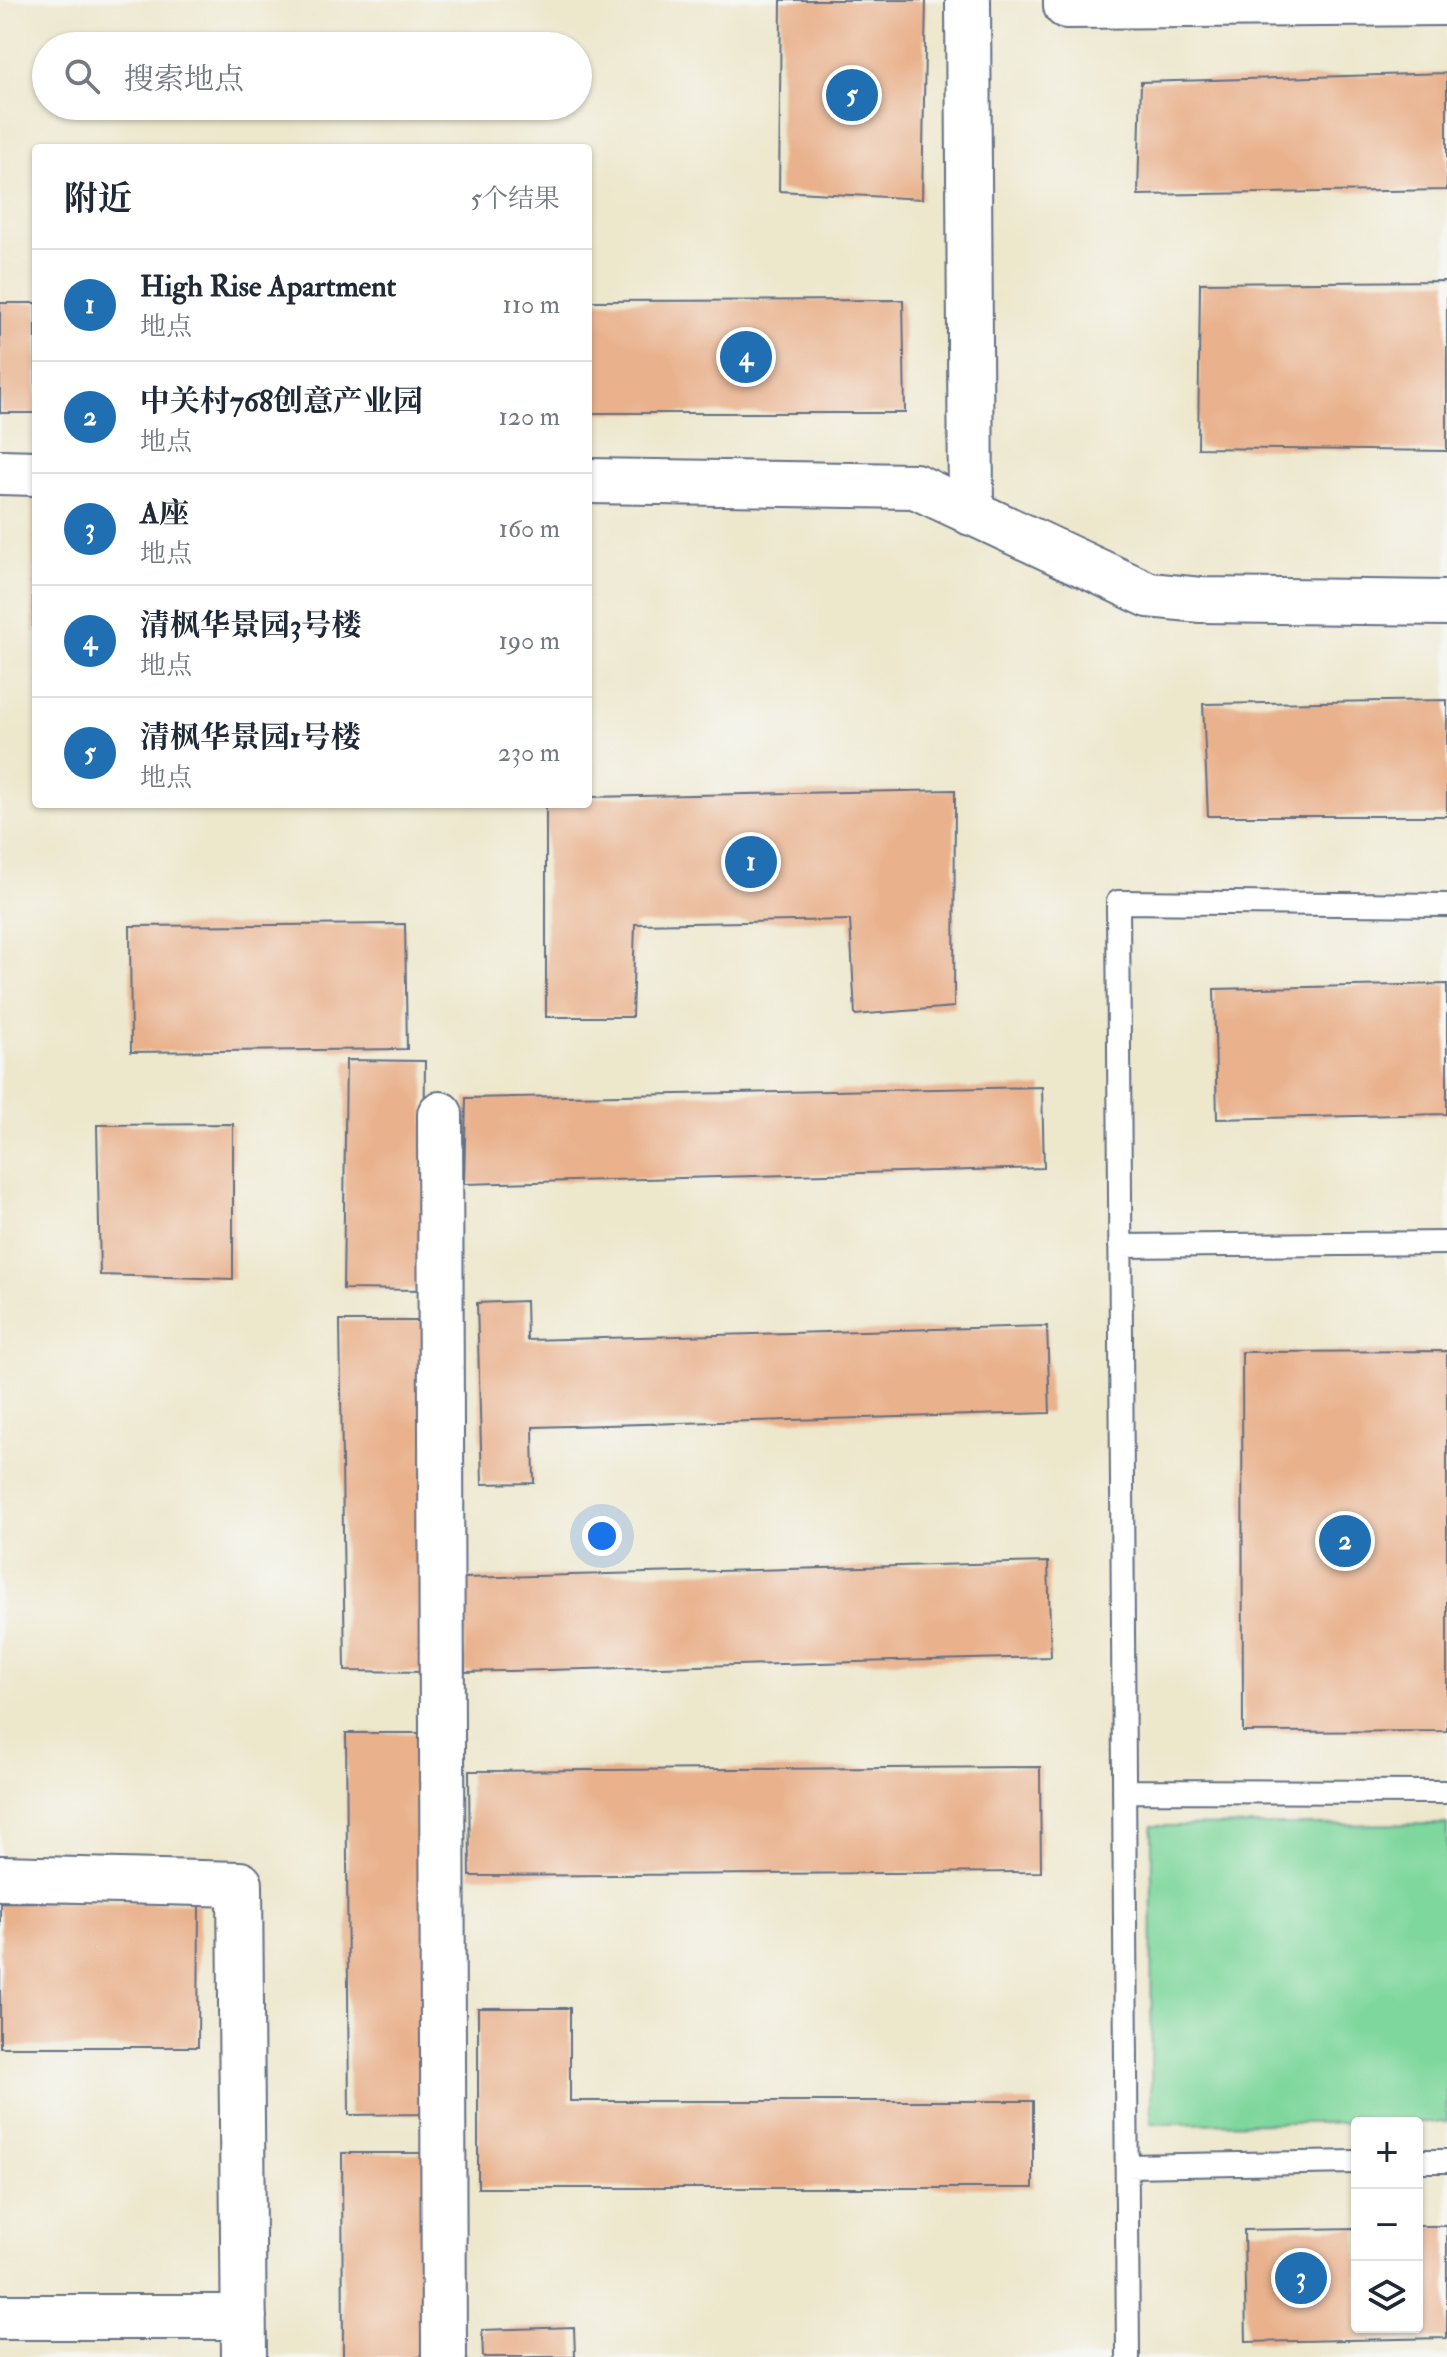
<!DOCTYPE html>
<html lang="zh">
<meta charset="utf-8">
<style>
:root{--surface:#fff;--page:#f6f6f7;--text:#1f2937;--muted:#747a83;--line:#e0e1e3;--accent:#1f6fb2}
body{margin:0;font-family:"IM FELL Double Pica","Noto Serif SC",serif;background:var(--page);color:var(--text)}
.controls{position:absolute;right:24px;bottom:24px;display:grid;overflow:hidden;border-radius:8px;box-shadow:0 2px 6px #0004}
.controls button{width:72px;height:72px;display:grid;place-items:center;padding:0;border:0;border-bottom:2px solid var(--line);background:var(--surface);color:var(--text);font:40px sans-serif}
.you{position:absolute;left:602px;top:1536px;width:28px;height:28px;margin:-20px;border:6px solid #fff;border-radius:50%;background:#1a73e8;box-shadow:0 0 0 12px #1a73e833}
.badge{display:grid;place-items:center;width:52px;height:52px;border-radius:50%;background:var(--accent);color:#fff;font-size:26px;font-weight:700}
.pin{position:absolute;translate:-50% -50%;border:4px solid #fff;box-shadow:0 2px 8px #0006}
.list{margin:0;padding:0;list-style:none}
h2{display:flex;justify-content:space-between;align-items:center;height:104px;margin:0;padding:0 32px;font-size:34px}
h2 small{font-size:26px;font-weight:400;color:var(--muted)}
.list li{display:grid;grid-template-columns:52px 1fr auto;gap:24px;align-items:center;box-sizing:border-box;height:112px;padding:0 32px;border-top:2px solid var(--line)}
.list b{display:block;font-size:30px;white-space:nowrap}
.list p{margin:0;font-size:26px;white-space:nowrap;color:var(--muted)}
.list em{font-size:26px;font-style:normal;color:var(--muted)}
.icon{flex:none;width:44px;height:44px;fill:none;stroke:currentColor;stroke-width:2;stroke-linecap:round;stroke-linejoin:round}
.map{position:relative;flex:none;width:1447px;height:2357px;overflow:hidden}
.search{position:absolute;background:var(--surface);box-shadow:0 2px 6px #0004;left:32px;top:32px;width:560px;height:88px;display:flex;align-items:center;gap:20px;box-sizing:border-box;padding:0 28px;border-radius:44px;color:var(--muted);font-size:30px}
.panel{position:absolute;background:var(--surface);box-shadow:0 2px 6px #0004;left:32px;top:144px;width:560px;height:664px;border-radius:8px}
.map>svg:first-child{display:block}
.green{fill:#7ed79c;stroke:#4c837d;stroke-width:2}
.building{fill:#e9b18c}
.lines{fill:none;stroke-linecap:round;stroke-linejoin:round}
.lane-casing{stroke:#646f84;stroke-width:26}
.street-casing{stroke:#646f84;stroke-width:48}
.lane{stroke:#fff;stroke-width:22}
.street{stroke:#fff;stroke-width:44}
</style>
<div class="map">
<svg width="1447" height="2357" viewBox="0 0 1447 2357">
<rect width="100%" height="100%" fill="#f6f6f2"/>
<filter id="ink" filterUnits="userSpaceOnUse"><feTurbulence type="fractalNoise" baseFrequency=".0125" numOctaves="2"/><feDisplacementMap in="SourceGraphic" scale="16" xChannelSelector="R" yChannelSelector="G"/><feConvolveMatrix kernelMatrix="1 2 1 2 8 2 1 2 1" color-interpolation-filters="sRGB"/></filter>
<filter id="wash" filterUnits="userSpaceOnUse"><feTurbulence type="fractalNoise" baseFrequency=".006" numOctaves="4" result="noise"/><feDisplacementMap in="SourceGraphic" scale="32" xChannelSelector="R" yChannelSelector="G"/><feGaussianBlur stdDeviation="1.8" result="paint"/><feColorMatrix in="noise" values="0 0 0 0 0 0 0 0 0 0 0 0 0 0 0 0 0 1.4 0 .05"/><feComposite in="paint" operator="in"/></filter>
<g filter="url(#wash)">
<rect width="100%" height="100%" fill="#ede7cc"/>
<!-- green -->
<path class="green" d="M 1447,1824 L 1447,2122 L 1151,2124 L 1152,1826 Z"/>
<g id="blocks">
<!-- building -->
<path class="building" d="M 781,0 L 926,0 L 922,199 L 779,191 Z
M 1447,73 L 1447,190 L 1138,195 L 1141,82 Z
M 1447,281 L 1447,451 L 1198,448 L 1200,283 Z
M 903,300 L 905,413 L 588,413 L 588,301 Z
M 0,303 L 36,303 L 36,413 L 0,413 Z
M 33,500 L 36,500 L 36,632 L 33,632 Z
M 1447,700 L 1447,816 L 1208,816 L 1203,704 Z
M 955,790 L 954,1007 L 855,1015 L 850,920 L 635,924 L 632,1017 L 546,1017 L 546,804 L 588,804 L 588,797 Z
M 405,924 L 407,1049 L 131,1052 L 130,926 Z
M 1447,984 L 1447,1114 L 1217,1119 L 1214,989 Z
M 346,1060 L 425,1061 L 423,1290 L 343,1289 Z
M 1042,1087 L 1044,1168 L 464,1184 L 466,1098 Z
M 233,1124 L 233,1279 L 100,1275 L 97,1125 Z
M 526,1301 L 527,1340 L 1047,1326 L 1050,1413 L 533,1427 L 534,1483 L 482,1484 L 477,1303 Z
M 340,1321 L 425,1321 L 425,1672 L 345,1671 Z
M 1447,1351 L 1447,1731 L 1243,1732 L 1242,1352 Z
M 1048,1562 L 1051,1657 L 465,1672 L 462,1578 Z
M 346,1733 L 423,1733 L 426,2114 L 349,2115 Z
M 1040,1767 L 1041,1872 L 470,1876 L 469,1771 Z
M 0,1902 L 199,1903 L 198,2047 L 0,2047 Z
M 478,2008 L 570,2008 L 570,2101 L 1033,2101 L 1033,2188 L 478,2188 Z
M 342,2153 L 425,2153 L 426,2357 L 343,2357 Z
M 1417,2226 L 1447,2226 L 1447,2338 L 1246,2342 L 1244,2230 L 1357,2228 L 1357,2327 L 1417,2327 Z
M 574,2327 L 575,2357 L 483,2357 L 482,2330 Z"/>
</g>
</g>
<g filter="url(#ink)">
<use href="#blocks" fill-opacity="0" stroke="#646f84" stroke-width="2"/>
<g class="lines">
<defs>
<path id="lane" d="M 1120,1246 L 1447,1243
M 1124,1791 L 1447,1792
M 1417,2161 L 1447,2161
M 1127,2166 L 1357,2162
M 1128,2357 L 1118,902 L 1447,905"/>
<path id="street" d="M 968,0 L 971,513
M 1066,0 L 1066,6 L 1447,3
M 0,472 L 36,473
M 588,481 L 915,486 L 1149,595 L 1201,600 L 1447,603
M 440,1114 L 444,2357
M 0,1878 L 240,1884 L 244,2357
M 0,2317 L 244,2317"/>
</defs>
<!-- lane casing -->
<use href="#lane" class="lane-casing"/>
<!-- street casing -->
<use href="#street" class="street-casing"/>
<!-- lane -->
<use href="#lane" class="lane"/>
<!-- street -->
<use href="#street" class="street"/>
</g>
</g>
</svg>
<div class="controls">
<button>+</button>
<button>−</button>
<button><svg class="icon" aria-label="layers" viewBox="0 0 24 24"><path d="M12 4l9 5-9 5-9-5zM3 14l9 5 9-5"/></svg></button>
</div>
<div class="you"></div>
<div class="pin badge" style="left:751px;top:862px">1</div>
<div class="pin badge" style="left:1345px;top:1541px">2</div>
<div class="pin badge" style="left:1301px;top:2278px">3</div>
<div class="pin badge" style="left:746px;top:357px">4</div>
<div class="pin badge" style="left:852px;top:95px">5</div>
<div class="search"><svg class="icon" aria-label="search" viewBox="0 0 24 24"><circle cx="10" cy="10" r="6"/><path d="M15 15l6 6"/></svg>搜索地点</div>
<section class="panel">
<h2>附近<small>5个结果</small></h2>
<ul class="list">
<li><span class="badge">1</span><div><b>High Rise Apartment</b><p>地点</p></div><em>110 m</em></li>
<li><span class="badge">2</span><div><b>中关村768创意产业园</b><p>地点</p></div><em>120 m</em></li>
<li><span class="badge">3</span><div><b>A座</b><p>地点</p></div><em>160 m</em></li>
<li><span class="badge">4</span><div><b>清枫华景园3号楼</b><p>地点</p></div><em>190 m</em></li>
<li><span class="badge">5</span><div><b>清枫华景园1号楼</b><p>地点</p></div><em>230 m</em></li>
</ul>
</section>
</div>
